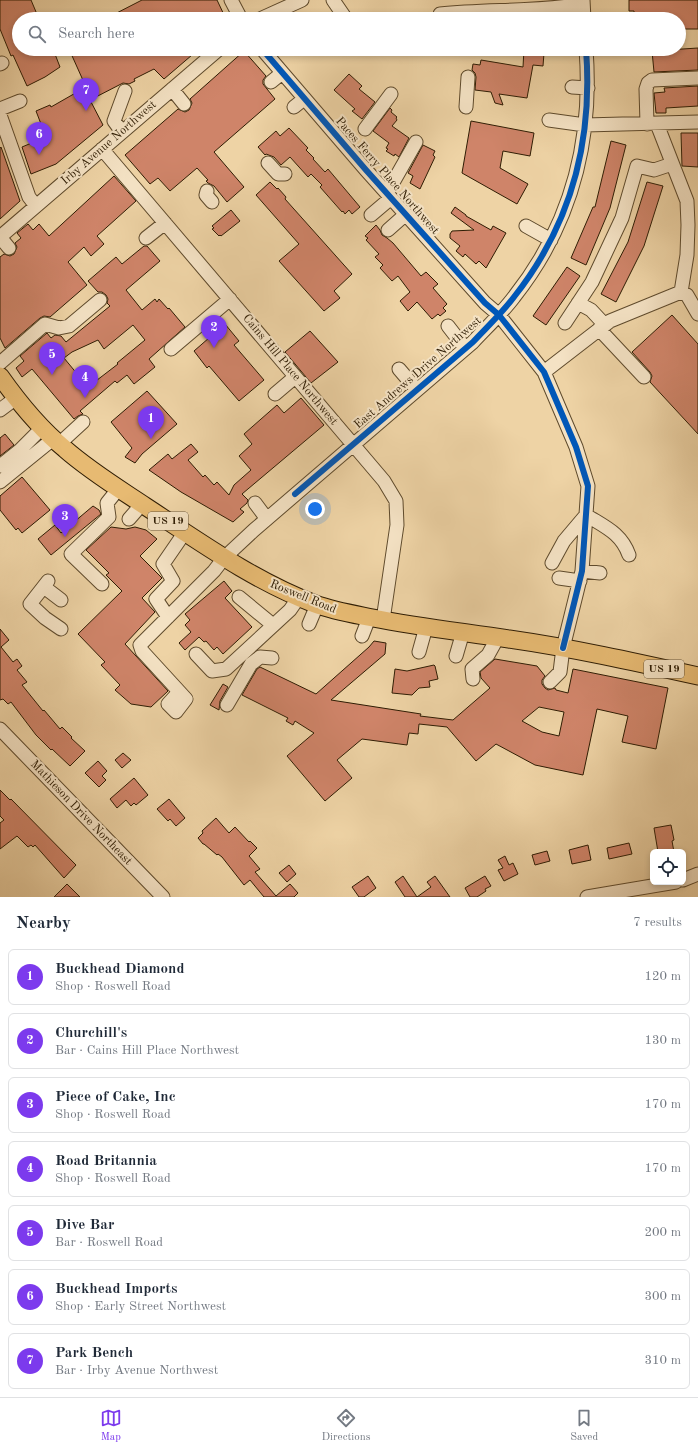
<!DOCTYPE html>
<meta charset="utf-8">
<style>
:root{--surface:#fff;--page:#f6f6f7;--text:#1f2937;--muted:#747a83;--line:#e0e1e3;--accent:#7c3aed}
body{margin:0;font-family:"Old Standard TT",serif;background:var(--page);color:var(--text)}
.controls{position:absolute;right:12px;bottom:12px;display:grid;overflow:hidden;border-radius:6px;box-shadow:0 2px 6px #0003}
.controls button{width:36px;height:36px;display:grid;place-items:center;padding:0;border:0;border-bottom:1px solid var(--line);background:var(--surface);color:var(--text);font:20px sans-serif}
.you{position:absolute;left:315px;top:509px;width:14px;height:14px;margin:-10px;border:3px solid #fff;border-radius:50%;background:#1a73e8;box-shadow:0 0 0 6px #1a73e833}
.badge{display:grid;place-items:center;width:26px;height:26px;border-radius:50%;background:var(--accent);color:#fff;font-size:13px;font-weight:700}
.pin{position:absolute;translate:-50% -33px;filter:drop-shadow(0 1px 2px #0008)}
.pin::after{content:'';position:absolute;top:21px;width:14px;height:12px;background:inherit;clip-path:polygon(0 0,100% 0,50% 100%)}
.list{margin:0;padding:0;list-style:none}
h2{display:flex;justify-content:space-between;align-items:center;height:52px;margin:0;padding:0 16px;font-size:17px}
h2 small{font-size:13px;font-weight:400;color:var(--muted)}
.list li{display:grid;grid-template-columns:26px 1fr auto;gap:12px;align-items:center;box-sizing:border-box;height:56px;margin:0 8px 8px;padding:0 8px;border:1px solid var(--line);border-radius:6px}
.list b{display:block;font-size:15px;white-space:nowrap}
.list p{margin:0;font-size:13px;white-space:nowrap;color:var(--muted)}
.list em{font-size:13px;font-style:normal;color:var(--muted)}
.icon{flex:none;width:22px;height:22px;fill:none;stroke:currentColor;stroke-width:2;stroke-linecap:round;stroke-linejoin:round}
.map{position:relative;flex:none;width:698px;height:897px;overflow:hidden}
.search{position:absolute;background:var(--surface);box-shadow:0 2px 6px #0003;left:12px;right:12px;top:12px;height:44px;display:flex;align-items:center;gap:10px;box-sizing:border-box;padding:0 14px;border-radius:22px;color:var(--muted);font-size:15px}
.sheet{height:500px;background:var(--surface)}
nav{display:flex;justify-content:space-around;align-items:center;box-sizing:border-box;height:56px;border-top:1px solid var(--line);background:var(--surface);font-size:11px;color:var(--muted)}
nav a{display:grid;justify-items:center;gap:2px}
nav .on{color:var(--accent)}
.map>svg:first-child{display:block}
.building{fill:#cf8469;stroke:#2e1c03;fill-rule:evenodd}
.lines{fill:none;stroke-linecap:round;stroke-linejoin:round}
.minor-casing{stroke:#5e4a2c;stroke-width:15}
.major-casing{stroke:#2e1c03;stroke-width:19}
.minor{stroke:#f4e2c4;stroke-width:13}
.major{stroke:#e7ba72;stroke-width:17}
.cycleway-casing{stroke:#f4e2c4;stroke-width:8}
.cycleway{stroke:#0057b8;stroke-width:6}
.labels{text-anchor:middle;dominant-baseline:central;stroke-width:4;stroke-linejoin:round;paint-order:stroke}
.shield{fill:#f4e2c4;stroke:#69573d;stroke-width:1}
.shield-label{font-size:11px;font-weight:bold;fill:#2e1c03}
.street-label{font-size:12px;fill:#2e1c03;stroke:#f4e2c4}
</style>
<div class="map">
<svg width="698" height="897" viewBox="0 0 698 897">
<rect width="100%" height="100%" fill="#eed3a5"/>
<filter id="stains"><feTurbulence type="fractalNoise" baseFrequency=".005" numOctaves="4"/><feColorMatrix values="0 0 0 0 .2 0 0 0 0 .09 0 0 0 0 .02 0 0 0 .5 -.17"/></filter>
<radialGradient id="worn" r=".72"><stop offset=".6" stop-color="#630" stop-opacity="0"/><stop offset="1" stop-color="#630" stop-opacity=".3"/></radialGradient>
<!-- building -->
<path class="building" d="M 0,0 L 31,0 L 39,19 L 19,19 L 19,49 L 53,49 L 60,67 L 45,77 L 27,86 L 13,55 L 11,56 L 0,29 Z
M 142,0 L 217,0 L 226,19 L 105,19 Z
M 629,0 L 698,0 L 698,29 L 679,29 L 679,19 L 634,19 L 634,11 L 629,11 Z
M 698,48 L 698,70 L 654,72 L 652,51 Z
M 69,49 L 199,49 L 164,79 L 154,69 L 134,79 L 135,81 L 129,84 L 123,83 L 90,100 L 103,125 L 56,164 L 31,174 L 22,147 L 46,137 L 36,111 L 50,105 L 51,107 L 86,87 Z
M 524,49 L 543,49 L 543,52 L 544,53 L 543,66 L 533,65 L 527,98 L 499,94 L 503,105 L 495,103 L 491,92 L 475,90 L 476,77 L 475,73 L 472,70 L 473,64 L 480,65 L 481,60 L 523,67 Z
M 244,51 L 266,76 L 263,80 L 263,84 L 275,99 L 214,152 L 244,187 L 227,202 L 214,186 L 208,183 L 206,181 L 208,180 L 197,168 L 170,191 L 158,178 L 150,184 L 125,155 L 178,109 L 185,112 L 189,110 L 192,103 L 190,99 Z
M 349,74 L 362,86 L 359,89 L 375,102 L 362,119 L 352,111 L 355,109 L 334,90 Z
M 698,86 L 698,106 L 666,108 L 666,113 L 656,113 L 654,93 L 665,92 L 664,88 Z
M 390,108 L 392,110 L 391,112 L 397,117 L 396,118 L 397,120 L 392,126 L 409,138 L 399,157 L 395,154 L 394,156 L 386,151 L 388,149 L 386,148 L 389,143 L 373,131 Z
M 471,121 L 534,133 L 530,156 L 503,151 L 500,168 L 528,184 L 517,204 L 462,173 Z
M 289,128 L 308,148 L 306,150 L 314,158 L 313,159 L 325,172 L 328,169 L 360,207 L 352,214 L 349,210 L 345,214 L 343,211 L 342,212 L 320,187 L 322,185 L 311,174 L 308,177 L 290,157 L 281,165 L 274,157 L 266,154 L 265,155 L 258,147 L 276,131 L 280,136 Z
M 681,133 L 698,133 L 698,167 L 682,166 Z
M 611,141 L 626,145 L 610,208 L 586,265 L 571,258 L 593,207 L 595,207 Z
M 423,145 L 435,151 L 433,155 L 435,157 L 420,189 L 410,183 L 413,176 L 408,173 Z
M 1,147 L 20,201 L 0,219 L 0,148 Z
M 114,176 L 136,201 L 97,236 L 104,244 L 91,256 L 84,247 L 68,262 L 87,285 L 50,317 L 44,316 L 40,318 L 5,348 L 0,338 L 0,257 L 4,254 L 10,256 L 14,254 L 17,247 L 15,243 L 21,238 L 17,233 L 28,224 L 33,230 L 39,224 L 49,236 Z
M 270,182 L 277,189 L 278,188 L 286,197 L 285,199 L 352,274 L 334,291 L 340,298 L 324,311 L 279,261 L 299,244 L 256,195 Z
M 647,182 L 663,186 L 644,246 L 616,302 L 601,294 L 628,242 Z
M 455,207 L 466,215 L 466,216 L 491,230 L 493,226 L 506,233 L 486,268 L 479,261 L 476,264 L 465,254 L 463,257 L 456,251 L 460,246 L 450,238 L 450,234 L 452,231 L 474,230 L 451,213 Z
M 231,210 L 240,221 L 221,236 L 220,235 L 219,236 L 212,229 L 214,228 L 212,226 Z
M 376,225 L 380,230 L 382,235 L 387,238 L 393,243 L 421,276 L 426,272 L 438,284 L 433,288 L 447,304 L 443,308 L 446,311 L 440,316 L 438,314 L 432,319 L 417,302 L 408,311 L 400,301 L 410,292 L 398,276 L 392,281 L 380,268 L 383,265 L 375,257 L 379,254 L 366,240 L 368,238 L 365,236 Z
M 144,246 L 147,246 L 160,261 L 126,290 L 142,310 L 155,299 L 157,302 L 159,299 L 168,309 L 169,308 L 185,327 L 149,359 L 155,367 L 134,384 L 127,375 L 117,383 L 115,381 L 80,411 L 83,414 L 78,416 L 74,419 L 32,369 L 22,377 L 16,368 L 24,361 L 20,356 L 47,333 L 51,338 L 55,335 L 61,336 L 66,342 L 110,306 L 107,303 L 108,299 L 106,295 L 102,292 L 98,292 L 88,281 L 116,257 L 122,264 ZM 133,325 L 145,340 L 117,363 L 118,364 L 88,387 L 64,358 L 72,352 L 98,340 L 104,349 Z
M 567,267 L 580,276 L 546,325 L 533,316 Z
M 672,315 L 698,344 L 698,434 L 650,382 L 652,376 L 650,372 L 632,352 Z
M 225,324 L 239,341 L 234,345 L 264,380 L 239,401 L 209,366 L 207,368 L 194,351 Z
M 310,331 L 338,362 L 311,383 L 285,352 Z
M 147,391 L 177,424 L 142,454 L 135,463 L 125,457 L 132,448 L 111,422 Z
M 301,398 L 324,425 L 242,494 L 248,500 L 247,503 L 240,509 L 244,512 L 233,522 L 181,492 L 149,470 L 168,454 L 172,459 L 191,444 L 198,452 L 188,460 L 203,477 L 205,475 L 214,485 L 217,482 L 229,495 L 234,485 L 251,470 L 239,456 L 252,444 L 244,434 L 277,405 L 284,413 Z
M 5,434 L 14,445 L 0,456 L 0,438 Z
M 22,477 L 50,510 L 22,533 L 18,528 L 16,530 L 0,510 L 0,496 Z
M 93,506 L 99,510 L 101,514 L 51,555 L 38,539 L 55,525 L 61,533 Z
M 111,527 L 126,529 L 135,527 L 146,530 L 157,539 L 140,556 L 162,578 L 142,598 L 155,612 L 125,644 L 168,691 L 151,707 L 131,704 L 115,690 L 120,685 L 101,665 L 105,662 L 78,634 L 122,591 L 106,575 L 109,573 L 86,550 Z
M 224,581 L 232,591 L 225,598 L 252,627 L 223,654 L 217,647 L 214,650 L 206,641 L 204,642 L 199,637 L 185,650 L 179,643 L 191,632 L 185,625 L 190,620 L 185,614 Z
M 0,629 L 9,640 L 1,647 L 13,662 L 17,659 L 22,666 L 17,670 L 27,682 L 22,685 L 43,711 L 44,710 L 60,729 L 62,727 L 72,737 L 71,738 L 85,751 L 70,766 L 52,749 L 51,750 L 36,735 L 11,702 L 8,704 L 3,699 L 0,700 Z
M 374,641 L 386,643 L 385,654 L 331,700 L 421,714 L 420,716 L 453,720 L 490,688 L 481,678 L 480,672 L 495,659 L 537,666 L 545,676 L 542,680 L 542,684 L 545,688 L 548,690 L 555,688 L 556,690 L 568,693 L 573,669 L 668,688 L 656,749 L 622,742 L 628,716 L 597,709 L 583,775 L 535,765 L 496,744 L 476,761 L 447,727 L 419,724 L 418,734 L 409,733 L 407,745 L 362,739 L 337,760 L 352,778 L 325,801 L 287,756 L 314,733 L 295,721 L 293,725 L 286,721 L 288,718 L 242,695 L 257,669 L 260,667 L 316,694 L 369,647 ZM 539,707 L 564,712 L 559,736 L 542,732 L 522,721 Z
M 434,665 L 435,666 L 438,679 L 429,681 L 430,687 L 419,688 L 412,695 L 392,693 L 395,669 L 407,671 Z
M 223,684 L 228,687 L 220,701 L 219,710 L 210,705 Z
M 123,753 L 131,760 L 122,768 L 115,760 Z
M 98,761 L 107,771 L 102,776 L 106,780 L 99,787 L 85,773 Z
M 134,778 L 148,795 L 136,805 L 134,803 L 131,806 L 126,800 L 117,808 L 110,799 Z
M 0,790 L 10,800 L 11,799 L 76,865 L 64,878 L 35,845 L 33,847 L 31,845 L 28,847 L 17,836 L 0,849 L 0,823 L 4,820 L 0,816 Z
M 169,799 L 185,818 L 176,826 L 170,819 L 168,821 L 157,809 Z
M 216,818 L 229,833 L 235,827 L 249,842 L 250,841 L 257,848 L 249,856 L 260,869 L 255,872 L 276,896 L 290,884 L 298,893 L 294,897 L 264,897 L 250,880 L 244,885 L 222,857 L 218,854 L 217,855 L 204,844 L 203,844 L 198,838 L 203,833 L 202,831 Z
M 671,825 L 674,840 L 672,841 L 674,852 L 658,852 L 654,828 Z
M 629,843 L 632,854 L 609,859 L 607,848 Z
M 588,845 L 591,860 L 572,864 L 569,850 Z
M 547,851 L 550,861 L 535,865 L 532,855 Z
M 505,856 L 509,865 L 513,863 L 518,874 L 504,881 L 498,870 L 503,868 L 498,860 Z
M 289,865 L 296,874 L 287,882 L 279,873 Z
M 368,876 L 376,888 L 364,897 L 359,897 L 352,887 Z
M 403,876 L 417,897 L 431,887 L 427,882 L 435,876 L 450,897 L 405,897 L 395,882 Z
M 485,876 L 491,886 L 485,889 L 486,891 L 477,897 L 470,897 L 465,888 Z
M 67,884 L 80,897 L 54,897 Z"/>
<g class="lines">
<defs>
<path id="minor" d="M 231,0 L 241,19
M 333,0 L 346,19
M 583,0 L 584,19
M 440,14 C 487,9 536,12 583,4
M 260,19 L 302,0
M 262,49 L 366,170 L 485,303 L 499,315 L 544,372 L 576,447 L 588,486 L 582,571 L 563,648 L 560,672 L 550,682
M 0,64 L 2,63
M 271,82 L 282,73
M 572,87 L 588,88
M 172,89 L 184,104
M 294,107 L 304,99
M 466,107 L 468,77
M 0,109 L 20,101
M 0,115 L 29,197 L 36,206
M 549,120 L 585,125 L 698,122
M 647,124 L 646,89 L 648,83 L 652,80 L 698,78
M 657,124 L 687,201 L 688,225 L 687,255 L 681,292 L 687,295 L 698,314
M 365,129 L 391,94
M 122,132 L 114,121 L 125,91
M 102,149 L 384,481 L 396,501 L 397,525 L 383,620
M 268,163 L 278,174 L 285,174
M 207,191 L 206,195 L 212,202
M 387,193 L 416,142
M 371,215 L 391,198
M 526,226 L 551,240
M 388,230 L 406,214
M 0,237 L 219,49
M 0,237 L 9,248
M 146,238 L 165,223
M 578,303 L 591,310 L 605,325
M 565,323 L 592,282 L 622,218 L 637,166 L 654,170 L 672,164
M 448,326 L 465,348
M 599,329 L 644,377
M 171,349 L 230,299
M 0,363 L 45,324 L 59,328 L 69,326 L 100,300
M 399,369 L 417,390
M 544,372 L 610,321 L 681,292
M 275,394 L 295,377
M 0,410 L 16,398
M 59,444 L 83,422
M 0,466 L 20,450 L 42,428
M 0,482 L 53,439
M 255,503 L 267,519
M 129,519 L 142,504
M 552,563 L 564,541 L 586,515 C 605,527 621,533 629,555
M 582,571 L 600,573
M 559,578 L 580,581
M 48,581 L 30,604 L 45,618 L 61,629
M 102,584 L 71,554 L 109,517 L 107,503 L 119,488
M 44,587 L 61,600
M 239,597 L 273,625
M 168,617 L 156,599 L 173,581 L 163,564 L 185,532
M 309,624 L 317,605
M 362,636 L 369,618
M 419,652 L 426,627
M 196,654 L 212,671 L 226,669 L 290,610 L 299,597
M 456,656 L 463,632
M 473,679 L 472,669 L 488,655 L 498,637
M 179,692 L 168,704 L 176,712 L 186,699 L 142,651 L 140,645 L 214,571 L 224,558 L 254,530 L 473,342 C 487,327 502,313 514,297 C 571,225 593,140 586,49
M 227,705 L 251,664 L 260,657 L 272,658
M 0,729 L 163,897
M 683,880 L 698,874
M 587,897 L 676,882"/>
<path id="major" d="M 0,376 C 19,403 39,428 65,449 C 90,471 118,488 145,506 C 200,542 254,581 315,604 C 334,611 353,614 373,618 C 418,627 463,632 509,639 C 572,648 635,662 698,676"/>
</defs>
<!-- minor casing -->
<use href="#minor" class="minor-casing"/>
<!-- major casing -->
<use href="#major" class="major-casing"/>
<!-- minor -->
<use href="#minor" class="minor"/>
<!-- major -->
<use href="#major" class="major"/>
<defs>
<path id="cycleway" d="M 262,49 L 366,170 L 485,303 L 499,315 L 544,372 L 576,447 L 588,486 L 582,571 L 563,648
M 295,494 L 473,342 C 487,327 502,313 514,297 C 571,225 593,140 586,49"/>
</defs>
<!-- cycleway casing -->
<use href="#cycleway" class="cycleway-casing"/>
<!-- cycleway -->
<use href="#cycleway" class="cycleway"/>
</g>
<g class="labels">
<!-- shield labels -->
<g class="shield">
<rect x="148" y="512" width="40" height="18" rx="3"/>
<rect x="644" y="660" width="40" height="18" rx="3"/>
</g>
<g class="shield-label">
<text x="168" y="521">US 19</text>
<text x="664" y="669">US 19</text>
</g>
<!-- street labels -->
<g class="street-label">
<text transform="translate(109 143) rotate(-41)">Irby Avenue Northwest</text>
<text transform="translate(387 176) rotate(49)">Paces Ferry Place Northwest</text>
<text transform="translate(290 370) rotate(50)">Cains Hill Place Northwest</text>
<text transform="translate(418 373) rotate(-41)">East Andrews Drive Northwest</text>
<text transform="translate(303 597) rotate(22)">Roswell Road</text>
<text transform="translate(81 813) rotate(46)">Mathieson Drive Northeast</text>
</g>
</g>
<rect width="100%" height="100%" filter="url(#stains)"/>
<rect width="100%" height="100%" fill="url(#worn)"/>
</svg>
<div class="controls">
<button><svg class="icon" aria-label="locate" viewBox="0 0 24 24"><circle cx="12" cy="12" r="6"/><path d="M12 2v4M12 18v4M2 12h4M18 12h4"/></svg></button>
</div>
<div class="you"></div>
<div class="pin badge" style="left:151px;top:439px">1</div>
<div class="pin badge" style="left:214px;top:348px">2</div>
<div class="pin badge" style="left:65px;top:537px">3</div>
<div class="pin badge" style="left:85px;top:398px">4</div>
<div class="pin badge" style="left:52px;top:375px">5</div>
<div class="pin badge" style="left:39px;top:155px">6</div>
<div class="pin badge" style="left:86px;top:111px">7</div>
<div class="search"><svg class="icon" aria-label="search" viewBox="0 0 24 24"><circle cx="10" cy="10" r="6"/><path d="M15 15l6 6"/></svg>Search here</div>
</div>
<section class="sheet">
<h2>Nearby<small>7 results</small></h2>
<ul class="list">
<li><span class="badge">1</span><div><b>Buckhead Diamond</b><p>Shop · Roswell Road</p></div><em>120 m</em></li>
<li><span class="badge">2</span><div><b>Churchill's</b><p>Bar · Cains Hill Place Northwest</p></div><em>130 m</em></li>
<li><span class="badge">3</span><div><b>Piece of Cake, Inc</b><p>Shop · Roswell Road</p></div><em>170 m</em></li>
<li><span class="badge">4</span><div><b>Road Britannia</b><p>Shop · Roswell Road</p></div><em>170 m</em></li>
<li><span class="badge">5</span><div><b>Dive Bar</b><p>Bar · Roswell Road</p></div><em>200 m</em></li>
<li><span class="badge">6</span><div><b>Buckhead Imports</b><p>Shop · Early Street Northwest</p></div><em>300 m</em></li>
<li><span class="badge">7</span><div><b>Park Bench</b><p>Bar · Irby Avenue Northwest</p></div><em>310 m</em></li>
</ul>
</section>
<nav>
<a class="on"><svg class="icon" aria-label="map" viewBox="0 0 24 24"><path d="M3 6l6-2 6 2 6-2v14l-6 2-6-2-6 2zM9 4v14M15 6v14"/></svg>Map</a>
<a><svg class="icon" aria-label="directions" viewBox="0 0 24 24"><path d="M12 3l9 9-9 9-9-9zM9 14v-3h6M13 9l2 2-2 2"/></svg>Directions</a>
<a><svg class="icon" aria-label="saved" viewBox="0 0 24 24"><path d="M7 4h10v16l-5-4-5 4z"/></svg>Saved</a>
</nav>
